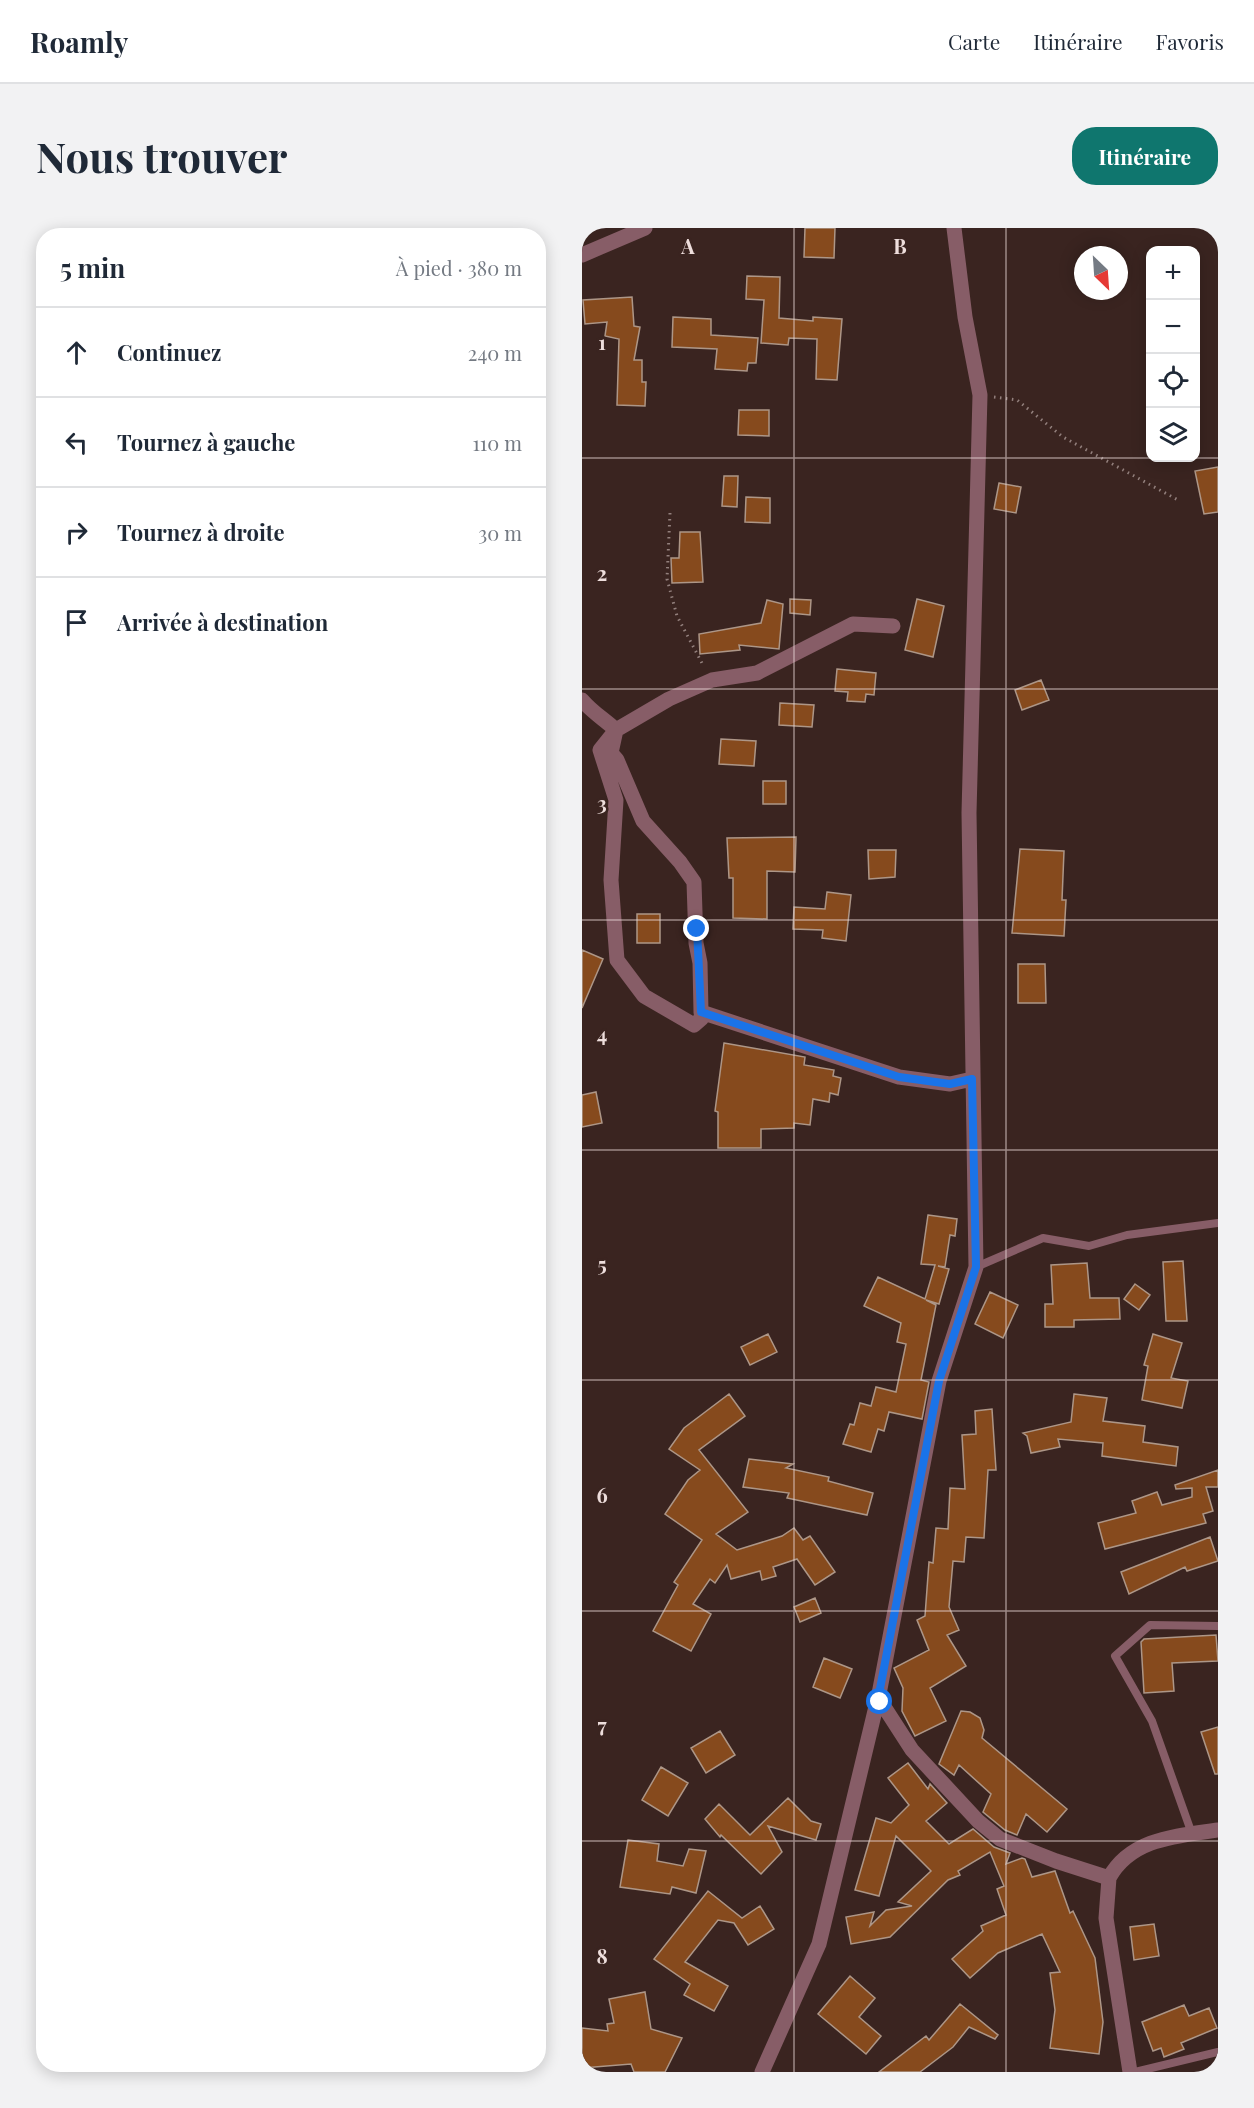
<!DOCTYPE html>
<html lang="fr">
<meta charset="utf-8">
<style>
:root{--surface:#fff;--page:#f2f2f3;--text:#1f2937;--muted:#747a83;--line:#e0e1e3;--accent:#0f766e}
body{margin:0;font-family:"Playfair Display",serif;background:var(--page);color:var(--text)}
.controls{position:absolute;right:18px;top:18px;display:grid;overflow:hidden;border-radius:12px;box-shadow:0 3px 15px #0003}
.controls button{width:54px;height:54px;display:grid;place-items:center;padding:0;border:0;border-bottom:2px solid var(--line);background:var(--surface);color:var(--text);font:30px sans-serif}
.compass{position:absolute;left:492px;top:18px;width:54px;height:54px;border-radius:50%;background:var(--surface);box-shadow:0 3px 15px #0003;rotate:155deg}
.stop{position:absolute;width:18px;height:18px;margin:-14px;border:4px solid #1a73e8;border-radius:50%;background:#fff}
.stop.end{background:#1a73e8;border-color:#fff;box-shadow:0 2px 6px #0008}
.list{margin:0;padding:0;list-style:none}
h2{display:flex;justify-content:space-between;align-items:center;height:78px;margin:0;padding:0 24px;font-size:26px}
h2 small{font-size:20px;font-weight:400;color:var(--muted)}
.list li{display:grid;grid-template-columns:39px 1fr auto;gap:18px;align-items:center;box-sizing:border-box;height:90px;padding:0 24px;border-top:2px solid var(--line)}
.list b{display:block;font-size:22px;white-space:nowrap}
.list em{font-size:20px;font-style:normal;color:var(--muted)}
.icon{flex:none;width:33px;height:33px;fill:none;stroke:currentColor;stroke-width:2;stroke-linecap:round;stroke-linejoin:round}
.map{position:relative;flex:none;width:636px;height:1844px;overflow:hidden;border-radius:24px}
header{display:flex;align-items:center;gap:36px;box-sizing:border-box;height:84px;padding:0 30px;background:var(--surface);border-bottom:2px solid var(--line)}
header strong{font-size:28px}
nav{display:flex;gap:33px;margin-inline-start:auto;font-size:21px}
.intro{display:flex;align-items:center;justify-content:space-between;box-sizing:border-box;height:144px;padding:0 36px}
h1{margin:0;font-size:42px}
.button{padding:15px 27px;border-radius:24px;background:var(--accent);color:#fff;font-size:21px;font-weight:700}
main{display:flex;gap:36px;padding:0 36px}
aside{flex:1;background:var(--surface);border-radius:24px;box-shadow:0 3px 15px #0003}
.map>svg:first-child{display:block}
.building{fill:#864a1d;stroke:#ad9687;stroke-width:1.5}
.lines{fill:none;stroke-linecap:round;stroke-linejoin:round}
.path{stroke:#93807d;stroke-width:3;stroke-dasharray:1.5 4.5;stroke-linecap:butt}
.service{stroke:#875d67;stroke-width:8}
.minor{stroke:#875d67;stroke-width:15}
.route{stroke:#1a73e8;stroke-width:8}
.grid{fill:none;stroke:#eededc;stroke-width:1.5;stroke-opacity:0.55}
.grid-label{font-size:20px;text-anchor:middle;font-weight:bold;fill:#eededc;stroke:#3a2420;stroke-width:5;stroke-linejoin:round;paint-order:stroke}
</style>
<header>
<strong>Roamly</strong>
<nav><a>Carte</a><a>Itinéraire</a><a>Favoris</a></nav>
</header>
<div class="intro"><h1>Nous trouver</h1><a class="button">Itinéraire</a></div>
<main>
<aside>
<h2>5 min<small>À pied · 380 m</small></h2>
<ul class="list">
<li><svg class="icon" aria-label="ahead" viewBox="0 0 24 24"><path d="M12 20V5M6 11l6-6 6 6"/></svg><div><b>Continuez</b></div><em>240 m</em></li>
<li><svg class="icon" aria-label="left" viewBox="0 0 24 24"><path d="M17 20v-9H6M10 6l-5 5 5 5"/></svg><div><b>Tournez à gauche</b></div><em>110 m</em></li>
<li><svg class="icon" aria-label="right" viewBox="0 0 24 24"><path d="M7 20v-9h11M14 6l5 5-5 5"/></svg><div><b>Tournez à droite</b></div><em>30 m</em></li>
<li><svg class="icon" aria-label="arrive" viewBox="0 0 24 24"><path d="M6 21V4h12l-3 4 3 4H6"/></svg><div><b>Arrivée à destination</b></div></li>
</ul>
</aside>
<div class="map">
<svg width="636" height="1844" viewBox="0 0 636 1844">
<rect width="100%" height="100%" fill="#3a2420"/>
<!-- building -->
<path class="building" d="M 223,0 L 253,0 L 252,30 L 222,29 Z
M 165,48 L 198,49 L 197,90 L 231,93 L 231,89 L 260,91 L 255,152 L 234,151 L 235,111 L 207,110 L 206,117 L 179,115 L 182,72 L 164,71 Z
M 50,69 L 52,98 L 58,99 L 52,132 L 60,132 L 60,154 L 64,154 L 63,178 L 35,177 L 37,111 L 23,108 L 25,94 L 3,96 L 1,72 Z
M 91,89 L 129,91 L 129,107 L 176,110 L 174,135 L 166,135 L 165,143 L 133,141 L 135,121 L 90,119 Z
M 157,182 L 187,182 L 187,208 L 156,207 Z
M 636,239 L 636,284 L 622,286 L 613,243 Z
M 142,248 L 156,248 L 155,279 L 140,278 Z
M 417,255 L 439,259 L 434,285 L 412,281 Z
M 164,269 L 188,270 L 188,295 L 163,294 Z
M 98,304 L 118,304 L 121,354 L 90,355 L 89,330 L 97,330 Z
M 208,371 L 229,372 L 228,387 L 208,385 Z
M 335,371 L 362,378 L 351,429 L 323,422 Z
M 185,372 L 201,376 L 197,421 L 157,417 L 158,422 L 118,426 L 117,406 L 179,395 Z
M 255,441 L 294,445 L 292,467 L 284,466 L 283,474 L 265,473 L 266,464 L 253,463 Z
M 459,452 L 467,472 L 440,482 L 433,462 Z
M 198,475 L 232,477 L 230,499 L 197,497 Z
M 139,511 L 174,513 L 172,538 L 137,536 Z
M 181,553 L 204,553 L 204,576 L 181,576 Z
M 214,609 L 213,644 L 185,643 L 185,691 L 151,690 L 151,650 L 147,650 L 145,610 Z
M 438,621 L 482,623 L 480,672 L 484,672 L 482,708 L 430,705 Z
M 286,622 L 314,622 L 313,649 L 287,651 Z
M 245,664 L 269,667 L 264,713 L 240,710 L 241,702 L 211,701 L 212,679 L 243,681 Z
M 55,686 L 78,686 L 78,715 L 55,715 Z
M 0,722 L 21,731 L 0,780 Z
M 436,736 L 463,736 L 464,775 L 436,775 Z
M 142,815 L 223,829 L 222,837 L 252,842 L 251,848 L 259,850 L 256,867 L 248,865 L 247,874 L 231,871 L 228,897 L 212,895 L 212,900 L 179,901 L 179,920 L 136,920 L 136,884 L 133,883 Z
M 14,864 L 20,895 L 0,899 L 0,867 Z
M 346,987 L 375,991 L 373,1008 L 368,1007 L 363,1039 L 356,1038 L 367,1041 L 357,1076 L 344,1072 L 354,1077 L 339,1152 L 347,1154 L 340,1191 L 307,1184 L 302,1203 L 296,1201 L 289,1224 L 261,1216 L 268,1196 L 272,1197 L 278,1175 L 289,1178 L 294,1159 L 314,1164 L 324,1116 L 315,1114 L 319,1095 L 282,1078 L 296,1049 L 343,1071 L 353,1037 L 339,1036 Z
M 601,1033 L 605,1093 L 584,1093 L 581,1034 Z
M 505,1035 L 508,1070 L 537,1070 L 538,1091 L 492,1092 L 492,1099 L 463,1099 L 463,1076 L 471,1076 L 469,1037 Z
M 553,1056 L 568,1067 L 557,1082 L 542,1071 Z
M 408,1064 L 436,1077 L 421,1110 L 393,1096 Z
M 186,1106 L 195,1124 L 168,1137 L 159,1119 Z
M 571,1106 L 600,1115 L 589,1150 L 606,1153 L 600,1180 L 560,1172 L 566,1138 L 562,1137 Z
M 147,1166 L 163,1188 L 117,1222 L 166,1284 L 134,1306 L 155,1322 L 200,1308 L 212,1300 L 221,1312 L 228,1308 L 253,1344 L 233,1357 L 215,1331 L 191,1339 L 194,1348 L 180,1352 L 178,1343 L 149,1351 L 145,1337 L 133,1355 L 128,1351 L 111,1376 L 129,1386 L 109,1423 L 71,1403 L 96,1357 L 92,1354 L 120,1312 L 83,1286 L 106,1252 L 118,1242 L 87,1221 L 102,1200 Z
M 492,1166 L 525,1170 L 521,1193 L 563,1198 L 561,1214 L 596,1219 L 594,1238 L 520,1228 L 521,1215 L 476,1211 L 478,1219 L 449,1225 L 445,1208 L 441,1205 L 489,1194 Z
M 410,1181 L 414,1242 L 406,1242 L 402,1310 L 384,1309 L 382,1334 L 371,1333 L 367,1379 L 377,1402 L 365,1407 L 384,1438 L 348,1460 L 364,1493 L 333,1508 L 320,1483 L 321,1460 L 312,1440 L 347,1422 L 335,1392 L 343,1388 L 347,1334 L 351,1335 L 354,1300 L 366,1301 L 368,1260 L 383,1261 L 380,1207 L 394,1206 L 393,1183 Z
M 167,1231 L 211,1236 L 204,1240 L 247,1249 L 246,1253 L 291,1265 L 285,1287 L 205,1270 L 207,1265 L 161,1259 Z
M 636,1242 L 636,1259 L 624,1259 L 631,1283 L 621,1286 L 624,1295 L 523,1321 L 516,1295 L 554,1285 L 550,1273 L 575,1264 L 580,1277 L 610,1269 L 610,1260 L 594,1261 L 593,1257 Z
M 628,1309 L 636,1333 L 605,1343 L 603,1339 L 547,1366 L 539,1344 Z
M 233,1370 L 239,1385 L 218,1394 L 212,1379 Z
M 634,1407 L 636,1433 L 590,1435 L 592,1463 L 562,1465 L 559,1414 L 562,1411 Z
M 242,1430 L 270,1441 L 258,1470 L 231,1459 Z
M 379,1483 L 388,1484 L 398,1490 L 402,1502 L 400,1510 L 485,1581 L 465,1604 L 444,1586 L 435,1607 L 423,1602 L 401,1584 L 409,1566 L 377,1537 L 372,1547 L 357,1536 Z
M 636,1499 L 636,1546 L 633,1546 L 619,1504 Z
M 138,1503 L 153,1527 L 124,1545 L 109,1520 Z
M 326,1535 L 346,1561 L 348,1556 L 365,1575 L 344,1593 L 367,1616 L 391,1601 L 412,1619 L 428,1625 L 424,1636 L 440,1630 L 443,1631 L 450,1649 L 473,1643 L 488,1685 L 491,1683 L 513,1730 L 521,1794 L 517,1826 L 468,1820 L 473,1782 L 468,1745 L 478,1744 L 460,1706 L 416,1725 L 388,1750 L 370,1731 L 401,1703 L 399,1698 L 424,1687 L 415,1661 L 422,1658 L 408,1624 L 376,1643 L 378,1647 L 366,1652 L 308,1709 L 269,1716 L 264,1689 L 292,1684 L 288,1698 L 304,1682 L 330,1678 L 316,1674 L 349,1643 L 314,1608 L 297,1668 L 273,1662 L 294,1590 L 309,1595 L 327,1577 L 306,1550 Z
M 79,1539 L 106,1555 L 86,1588 L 60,1572 Z
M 206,1570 L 229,1593 L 239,1596 L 234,1612 L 186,1598 L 200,1624 L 179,1646 L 139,1607 L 138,1609 L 123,1591 L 137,1576 L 168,1607 Z
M 46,1612 L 77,1616 L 75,1633 L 101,1638 L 107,1621 L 124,1623 L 114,1665 L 90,1659 L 88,1666 L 38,1659 Z
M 126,1663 L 160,1690 L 178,1678 L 192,1701 L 166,1717 L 152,1695 L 136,1692 L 103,1734 L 146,1758 L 132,1783 L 102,1767 L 108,1756 L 72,1731 Z
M 572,1696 L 577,1728 L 552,1732 L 548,1699 Z
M 268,1748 L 293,1770 L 277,1789 L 299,1808 L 284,1826 L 236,1786 Z
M 63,1764 L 69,1801 L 100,1810 L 83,1844 L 52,1844 L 49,1836 L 0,1840 L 0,1800 L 26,1803 L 25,1796 L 32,1795 L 27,1771 Z
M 378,1776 L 416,1807 L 413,1811 L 387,1799 L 371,1819 L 338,1844 L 297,1844 L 344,1808 L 347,1812 Z
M 602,1777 L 607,1788 L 627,1780 L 635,1800 L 599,1815 L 602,1821 L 582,1829 L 579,1820 L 571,1823 L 560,1794 Z"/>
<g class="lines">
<!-- path -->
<path class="path" d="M 412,169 L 435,172 L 481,209 L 596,272
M 88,285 L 85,351 L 95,388 L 121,437"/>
<!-- service -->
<path class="service" d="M 394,1039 L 461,1010 L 507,1018 L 545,1007 L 636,995
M 610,1606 L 570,1493 L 533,1428 L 568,1397 L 636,1398
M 553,1844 L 636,1824"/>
<!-- minor -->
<path class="minor" d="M 0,27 L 63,0
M 0,472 C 10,484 22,491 34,502 L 29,525 L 35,532 L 61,593 L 98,634 L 112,654 L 114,715 L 118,735 L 119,784 L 317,849 L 368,856 L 390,851
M 119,784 L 120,790 L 112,797 L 62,768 L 35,732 L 29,652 L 34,572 L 18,522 L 34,502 L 87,471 L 130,452 L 175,445 L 271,396 L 311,398
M 297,1466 L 299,1474 L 330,1522 L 396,1593 L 418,1611 L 474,1633 L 527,1650 C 549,1610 595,1608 636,1602
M 527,1650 L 524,1690 L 548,1844
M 180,1844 L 237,1716 L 297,1466 L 357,1153 L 394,1039 L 387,585 L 398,167 L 383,89 L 372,0"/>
</g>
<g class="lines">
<!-- route -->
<path class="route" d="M 115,701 L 119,784 L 317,849 L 368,856 L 390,851 L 394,1039 L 357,1153 L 297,1466 L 298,1474"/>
</g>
<!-- grid -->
<path class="grid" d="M 212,0 L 212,1844M 424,0 L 424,1844M 0,230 L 636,230M 0,461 L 636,461M 0,692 L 636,692M 0,922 L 636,922M 0,1152 L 636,1152M 0,1383 L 636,1383M 0,1613 L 636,1613"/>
<g class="grid-label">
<text x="106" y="26">A</text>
<text x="318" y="26">B</text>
<text x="20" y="122">1</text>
<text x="20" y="353">2</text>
<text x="20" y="583">3</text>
<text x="20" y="814">4</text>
<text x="20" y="1044">5</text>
<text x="20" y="1275">6</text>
<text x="20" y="1505">7</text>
<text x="20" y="1736">8</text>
</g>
</svg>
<div class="controls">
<button>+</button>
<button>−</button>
<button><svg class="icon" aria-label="locate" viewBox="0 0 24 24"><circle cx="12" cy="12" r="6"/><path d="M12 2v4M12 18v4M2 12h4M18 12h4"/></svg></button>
<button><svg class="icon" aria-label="layers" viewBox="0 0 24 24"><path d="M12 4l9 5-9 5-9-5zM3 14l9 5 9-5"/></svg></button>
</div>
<svg class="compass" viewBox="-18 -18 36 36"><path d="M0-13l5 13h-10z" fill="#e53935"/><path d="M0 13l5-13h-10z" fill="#747a83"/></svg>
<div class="stop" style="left:298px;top:1474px"></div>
<div class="stop end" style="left:115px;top:701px"></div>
</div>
</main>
